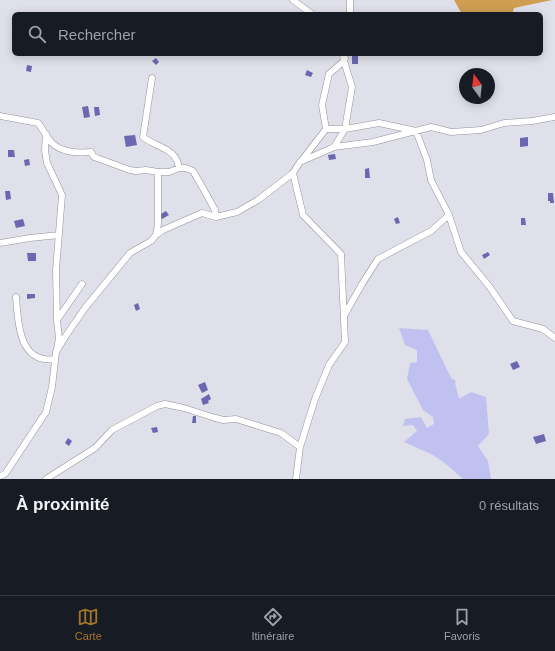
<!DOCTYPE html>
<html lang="fr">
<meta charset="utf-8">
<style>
:root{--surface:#171b24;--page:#20242c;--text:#f1f3f6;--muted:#9ea1a6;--line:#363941;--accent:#a47629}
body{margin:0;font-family:Helvetica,sans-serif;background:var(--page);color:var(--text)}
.compass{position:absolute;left:459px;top:68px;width:36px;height:36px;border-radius:50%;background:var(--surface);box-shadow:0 2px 10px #0003;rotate:345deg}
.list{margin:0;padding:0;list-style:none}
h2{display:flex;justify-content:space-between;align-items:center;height:52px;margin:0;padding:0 16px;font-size:17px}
h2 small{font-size:13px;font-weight:400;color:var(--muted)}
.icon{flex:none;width:22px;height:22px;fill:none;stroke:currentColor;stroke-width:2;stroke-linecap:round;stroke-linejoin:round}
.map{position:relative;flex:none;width:555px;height:479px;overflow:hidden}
.search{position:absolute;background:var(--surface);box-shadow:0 2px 10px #0003;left:12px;right:12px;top:12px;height:44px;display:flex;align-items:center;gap:10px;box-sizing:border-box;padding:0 14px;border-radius:6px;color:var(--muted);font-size:15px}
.sheet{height:116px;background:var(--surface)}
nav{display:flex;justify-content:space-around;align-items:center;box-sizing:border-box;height:56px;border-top:1px solid var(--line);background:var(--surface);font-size:11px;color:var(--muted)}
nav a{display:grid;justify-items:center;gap:2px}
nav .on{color:var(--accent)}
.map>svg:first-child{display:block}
.forest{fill:#d09e50}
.water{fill:#c1c1f1}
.building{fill:#6c67b1}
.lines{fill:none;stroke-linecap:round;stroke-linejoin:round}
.minor-casing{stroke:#91919a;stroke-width:7}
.minor{stroke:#fff;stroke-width:6}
</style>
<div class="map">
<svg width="555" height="479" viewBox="0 0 555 479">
<rect width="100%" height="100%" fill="#dfe0e9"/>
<!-- forest -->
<path class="forest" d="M 454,0 L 552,0 L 514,8 L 512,14 L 462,14 Z"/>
<!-- water -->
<path class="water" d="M 399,328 L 428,330 L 451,378 L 456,381 L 455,383 L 459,399 L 471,392 L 486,397 L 489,434 L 478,446 L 488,461 L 491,479 L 463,479 L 446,464 L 433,455 L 404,442 L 417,431 L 413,425 L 403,426 L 405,419 L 421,417 L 427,428 L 434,424 L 433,417 L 423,410 L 407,379 L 410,363 L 417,362 L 417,350 L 405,345 Z"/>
<!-- building -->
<path class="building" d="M 352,54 L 358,54 L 358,64 L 352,64 Z
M 156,58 L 159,62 L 156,65 L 152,61 Z
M 27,65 L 32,66 L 31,72 L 26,71 Z
M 307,70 L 313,73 L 311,77 L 305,75 Z
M 88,106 L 90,117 L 84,118 L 82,107 Z
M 94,107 L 99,107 L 100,115 L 95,116 Z
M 135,135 L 137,145 L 126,147 L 124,136 Z
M 528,137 L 528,146 L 520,147 L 520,138 Z
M 8,150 L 14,150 L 15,157 L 8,157 Z
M 335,154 L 336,159 L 329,160 L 328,155 Z
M 29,159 L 30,165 L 25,166 L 24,160 Z
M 369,168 L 370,178 L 365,178 L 365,169 Z
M 5,191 L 10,191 L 11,199 L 6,200 Z
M 548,193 L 553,193 L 554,203 L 550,203 L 550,201 L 548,201 Z
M 166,211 L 169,215 L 162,219 L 159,215 Z
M 398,217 L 400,223 L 396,224 L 394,219 Z
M 521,218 L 525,218 L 526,225 L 521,225 Z
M 23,219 L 25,226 L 16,228 L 14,221 Z
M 488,252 L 490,255 L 484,259 L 482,255 Z
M 27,253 L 36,253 L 36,261 L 28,261 Z
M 27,294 L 35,294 L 35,298 L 27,299 Z
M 138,303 L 140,309 L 136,311 L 134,305 Z
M 517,361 L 520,367 L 513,370 L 510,364 Z
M 205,382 L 208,390 L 202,393 L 198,385 Z
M 209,394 L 211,399 L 208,401 L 209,403 L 203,405 L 201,399 Z
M 193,416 L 196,416 L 196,423 L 192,423 Z
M 157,427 L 158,432 L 153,433 L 151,428 Z
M 544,434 L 546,441 L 536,444 L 533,437 Z
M 68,438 L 72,441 L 69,446 L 65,443 Z"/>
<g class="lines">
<defs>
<path id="minor" d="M 293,0 L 312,14
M 350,0 L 350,14
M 152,78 L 143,137 C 152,145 171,148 176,159 C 178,161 178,165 179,168
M 0,116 L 38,123 C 43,129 47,139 53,144 C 64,153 78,153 91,152 L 94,157 L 130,170 L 136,171 L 146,170 L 158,172
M 326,129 L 345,129 L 379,123 L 416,131 L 427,160 L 431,180 L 449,215 L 461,252 L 489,286 L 513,321 L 543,329 L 555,338
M 46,134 L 45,150 L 47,163 L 62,195 L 56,270 L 57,320
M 334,147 L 345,129 L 352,87 L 344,61 L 345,58
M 302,160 L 326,129 L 322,105 L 329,74 L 344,61 L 343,54
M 293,173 L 303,215 L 341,254 L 345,342 L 329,365 L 315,399 L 300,447 L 296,479
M 156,235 L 158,224 L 158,172 L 169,172 L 179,168 L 186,168 L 193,171 L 204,190 L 215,210 L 216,217
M 0,243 L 30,238 L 59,235
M 16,297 C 18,323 19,364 55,359
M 344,316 L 362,284 L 378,259 L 431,231 L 449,215
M 57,349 L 59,338 L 57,320 L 82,284
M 0,476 L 5,474 L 46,412 L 52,387 L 56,352 L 65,337 L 85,308 L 130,253 L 151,241 L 156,235 L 163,230 L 202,213 L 216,217 L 237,212 L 258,200 L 293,173 L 300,162 L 334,147 L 373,142 L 431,127 L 451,132 L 481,130 L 504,123 L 532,121 L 555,117
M 46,479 L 95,448 L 112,430 L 157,406 L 165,404 L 184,408 L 212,417 L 223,420 L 236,419 L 281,433 L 300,447"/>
</defs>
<!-- minor casing -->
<use href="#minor" class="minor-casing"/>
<!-- minor -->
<use href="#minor" class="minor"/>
</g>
</svg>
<svg class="compass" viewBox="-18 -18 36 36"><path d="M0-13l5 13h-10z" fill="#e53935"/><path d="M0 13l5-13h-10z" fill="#9ea1a6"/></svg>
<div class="search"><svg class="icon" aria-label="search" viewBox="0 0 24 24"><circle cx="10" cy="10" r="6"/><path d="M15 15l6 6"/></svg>Rechercher</div>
</div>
<section class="sheet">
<h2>À proximité<small>0 résultats</small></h2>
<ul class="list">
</ul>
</section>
<nav>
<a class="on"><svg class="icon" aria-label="map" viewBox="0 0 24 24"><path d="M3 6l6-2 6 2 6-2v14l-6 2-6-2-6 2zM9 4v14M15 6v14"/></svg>Carte</a>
<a><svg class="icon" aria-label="directions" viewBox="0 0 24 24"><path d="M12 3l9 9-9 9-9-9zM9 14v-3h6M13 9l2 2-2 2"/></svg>Itinéraire</a>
<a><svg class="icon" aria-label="saved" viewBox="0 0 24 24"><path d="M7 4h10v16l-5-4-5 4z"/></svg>Favoris</a>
</nav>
